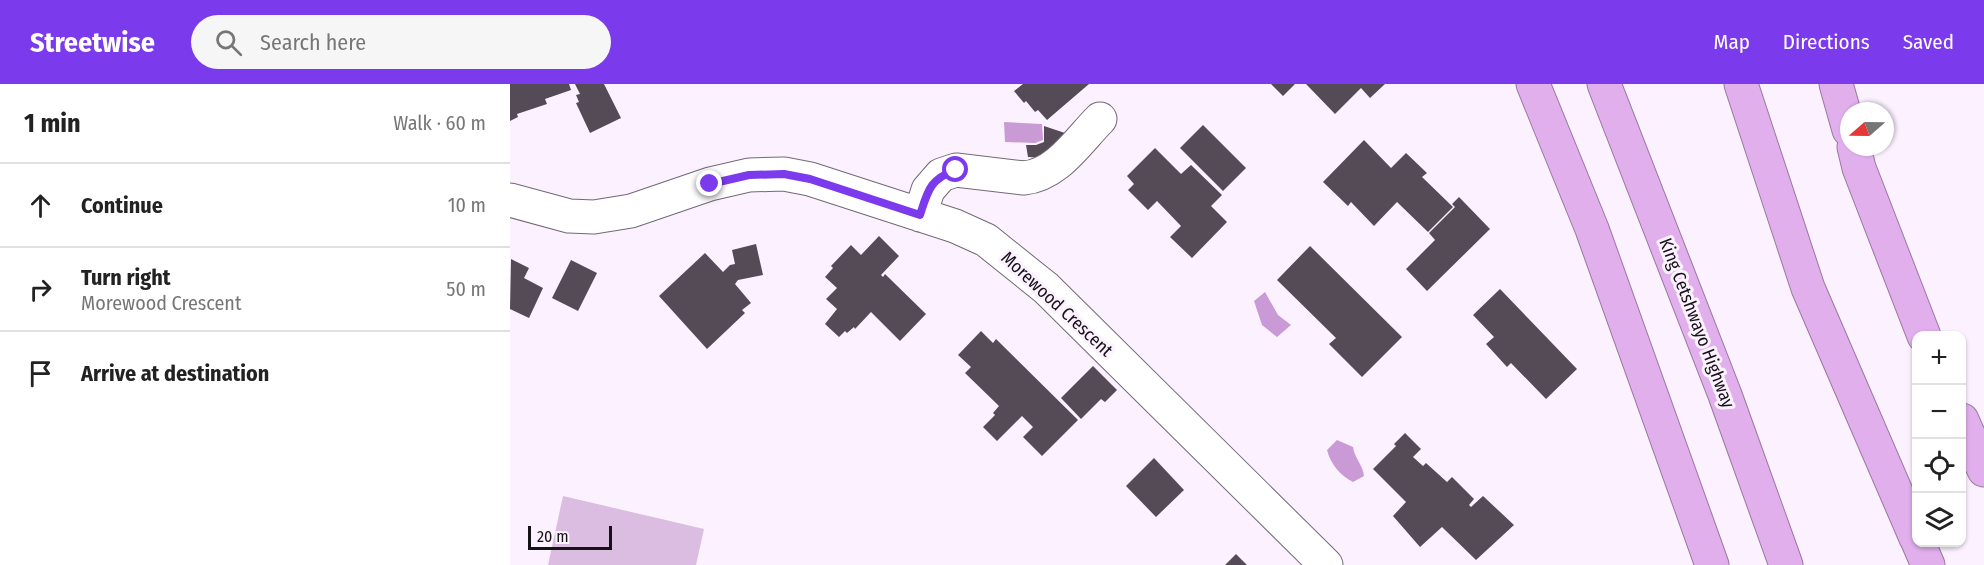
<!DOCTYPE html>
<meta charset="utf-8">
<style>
:root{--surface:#fff;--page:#f6f6f6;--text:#222;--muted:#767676;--line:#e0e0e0;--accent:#7c3aed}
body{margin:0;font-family:"Fira Sans Condensed",sans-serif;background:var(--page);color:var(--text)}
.controls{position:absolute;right:18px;bottom:18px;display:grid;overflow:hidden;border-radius:12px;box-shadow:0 2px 4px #0004}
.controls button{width:54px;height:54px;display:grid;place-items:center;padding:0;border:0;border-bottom:2px solid var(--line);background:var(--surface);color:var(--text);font:30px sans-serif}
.compass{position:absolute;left:1330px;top:18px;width:54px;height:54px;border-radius:50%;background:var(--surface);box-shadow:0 2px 4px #0004;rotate:250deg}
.scale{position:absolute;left:18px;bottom:15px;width:84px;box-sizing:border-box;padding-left:6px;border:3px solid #151216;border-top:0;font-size:16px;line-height:21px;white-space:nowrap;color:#151216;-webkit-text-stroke:4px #fcf1ff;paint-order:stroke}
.stop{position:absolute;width:18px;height:18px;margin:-14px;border:4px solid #7c3aed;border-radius:50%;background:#fff}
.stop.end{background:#7c3aed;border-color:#fff;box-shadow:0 2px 6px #0008}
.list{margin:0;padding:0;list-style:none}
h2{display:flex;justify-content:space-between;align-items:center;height:78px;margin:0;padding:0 24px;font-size:26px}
h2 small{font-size:20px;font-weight:400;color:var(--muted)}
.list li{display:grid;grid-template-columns:39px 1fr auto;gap:18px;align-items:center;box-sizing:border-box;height:84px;padding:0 24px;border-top:2px solid var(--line)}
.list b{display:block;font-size:22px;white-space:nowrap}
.list p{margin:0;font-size:20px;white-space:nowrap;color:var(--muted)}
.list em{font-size:20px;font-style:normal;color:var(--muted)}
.icon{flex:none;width:33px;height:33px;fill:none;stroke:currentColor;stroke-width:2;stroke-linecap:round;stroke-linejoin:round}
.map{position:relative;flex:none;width:1474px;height:481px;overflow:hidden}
header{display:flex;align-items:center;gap:36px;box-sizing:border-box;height:84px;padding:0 30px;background:var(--accent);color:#fff}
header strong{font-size:28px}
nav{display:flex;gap:33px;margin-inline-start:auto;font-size:21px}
.search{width:420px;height:54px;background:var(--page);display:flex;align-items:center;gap:15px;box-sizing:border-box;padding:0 21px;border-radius:33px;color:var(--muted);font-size:22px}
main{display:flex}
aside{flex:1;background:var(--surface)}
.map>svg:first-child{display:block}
.green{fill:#dabde1}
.water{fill:#c99ad5}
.building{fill:#544b56}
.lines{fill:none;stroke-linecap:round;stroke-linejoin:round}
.minor-casing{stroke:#726975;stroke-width:35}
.highway-casing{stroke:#9978a1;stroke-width:35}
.minor{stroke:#fff;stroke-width:33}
.highway{stroke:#e0afec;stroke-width:33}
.route{stroke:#7c3aed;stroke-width:8}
.labels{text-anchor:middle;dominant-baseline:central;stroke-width:6;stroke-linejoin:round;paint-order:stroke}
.street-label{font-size:18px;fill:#151216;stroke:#fcf1ff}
</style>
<header>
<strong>Streetwise</strong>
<div class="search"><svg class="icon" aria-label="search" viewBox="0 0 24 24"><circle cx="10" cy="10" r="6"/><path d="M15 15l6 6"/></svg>Search here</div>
<nav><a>Map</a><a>Directions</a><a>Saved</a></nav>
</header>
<main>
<aside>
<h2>1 min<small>Walk · 60 m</small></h2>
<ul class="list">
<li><svg class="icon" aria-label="ahead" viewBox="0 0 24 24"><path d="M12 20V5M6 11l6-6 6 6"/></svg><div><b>Continue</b></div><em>10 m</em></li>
<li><svg class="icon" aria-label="right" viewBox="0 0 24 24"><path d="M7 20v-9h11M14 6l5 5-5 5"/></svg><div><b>Turn right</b><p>Morewood Crescent</p></div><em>50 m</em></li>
<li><svg class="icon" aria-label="arrive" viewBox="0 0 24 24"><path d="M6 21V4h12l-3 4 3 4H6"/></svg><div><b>Arrive at destination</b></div></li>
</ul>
</aside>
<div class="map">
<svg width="1474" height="481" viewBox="0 0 1474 481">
<rect width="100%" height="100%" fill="#fcf1ff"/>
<!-- green -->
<path class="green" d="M 53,412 L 194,445 L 186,481 L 38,481 Z"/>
<!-- water -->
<path class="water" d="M 494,38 L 532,40 L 533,56 L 525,59 L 495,58 Z
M 755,208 L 768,231 L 781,241 L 767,253 L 752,241 L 744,217 Z
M 827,356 L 843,363 C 844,373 853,381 854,392 L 843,398 C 830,391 821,381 817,366 Z"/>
<!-- building -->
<path class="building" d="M 0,0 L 59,0 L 61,6 L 35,15 L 37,20 L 7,30 L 8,33 L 0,37 Z
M 65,0 L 94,0 L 111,34 L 80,49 L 66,19 L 69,18 L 66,11 L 70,10 Z
M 513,0 L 579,0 L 537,36 L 528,26 L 525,28 L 516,17 L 514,19 L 504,7 Z
M 761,0 L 785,0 L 773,12 Z
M 796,0 L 875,0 L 860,14 L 851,4 L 825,30 Z
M 693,41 L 736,84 L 713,107 L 670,64 Z
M 534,42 L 555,49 L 546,67 L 534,74 L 518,73 L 516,61 L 526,61 L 534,58 Z
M 854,56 L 881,84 L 896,69 L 917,89 L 912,93 L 943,123 L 918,148 L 887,118 L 864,142 L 841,118 L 838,122 L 813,98 Z
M 645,64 L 671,90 L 681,81 L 712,111 L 701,122 L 717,138 L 682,174 L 660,153 L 671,142 L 647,117 L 638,126 L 618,106 L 624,100 L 617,92 Z
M 949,113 L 980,145 L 917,207 L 896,185 L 925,156 L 919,149 L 945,123 L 942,120 Z
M 369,152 L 389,172 L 371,191 L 373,193 L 375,190 L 416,230 L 390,257 L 361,228 L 345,245 L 344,243 L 337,249 L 335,247 L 329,253 L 315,240 L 327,225 L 316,215 L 327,204 L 315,193 L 323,184 L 321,182 L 341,161 L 351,171 Z
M 246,160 L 253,191 L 228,196 L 225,200 L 241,219 L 232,226 L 235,229 L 197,265 L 149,212 L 195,169 L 213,188 L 220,181 L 225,180 L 222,166 Z
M 800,162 L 892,253 L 852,293 L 819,260 L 826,254 L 767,196 Z
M 1,175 L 19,184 L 14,194 L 33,204 L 19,234 L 0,225 Z
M 61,176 L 87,189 L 68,227 L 42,214 Z
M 990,205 L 1067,285 L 1036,315 L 1001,279 L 997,283 L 976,260 L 984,253 L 963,231 Z
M 471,247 L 483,259 L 486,255 L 568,336 L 532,372 L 513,353 L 523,343 L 512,332 L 487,357 L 473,343 L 485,331 L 483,329 L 489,322 L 455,289 L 461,283 L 448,271 Z
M 583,282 L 607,306 L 595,318 L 591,315 L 571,335 L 551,314 Z
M 895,349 L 911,365 L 903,373 L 913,382 L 916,379 L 937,398 L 942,393 L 964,415 L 959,421 L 961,423 L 973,412 L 1004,441 L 966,476 L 932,443 L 910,463 L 883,432 L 896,418 L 863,385 L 886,362 L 884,360 Z
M 644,374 L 674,406 L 646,433 L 616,402 Z
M 726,470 L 737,481 L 715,481 Z"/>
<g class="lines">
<defs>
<path id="minor" d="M 0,116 L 59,132 L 84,133 L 121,127 L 200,100 L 239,91 L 274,90 L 300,95 L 445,142 L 476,156 L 536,204 L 816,481
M 410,131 L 418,106 L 431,91 L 446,86 L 514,94 C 547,91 568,57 590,35"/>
<path id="highway" d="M 1023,0 L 1082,145 L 1202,481
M 1094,0 L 1215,311 L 1276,481
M 1231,0 L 1298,204 L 1406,454
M 1326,0 L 1339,46
M 1344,63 L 1349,84 L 1414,252
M 1452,336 L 1474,386
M 1408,458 L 1418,481"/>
</defs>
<!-- minor casing -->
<use href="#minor" class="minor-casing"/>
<!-- highway casing -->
<use href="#highway" class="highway-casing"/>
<!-- minor -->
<use href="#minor" class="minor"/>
<!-- highway -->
<use href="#highway" class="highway"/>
</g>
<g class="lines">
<!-- route -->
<path class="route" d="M 200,100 L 239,91 L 274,90 L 300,95 L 410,131 C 418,106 420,95 446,86"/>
</g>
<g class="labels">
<!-- street labels -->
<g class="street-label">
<text transform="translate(547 220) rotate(43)">Morewood Crescent</text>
<text transform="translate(1187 239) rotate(69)">King Cetshwayo Highway</text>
</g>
</g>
</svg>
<div class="controls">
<button>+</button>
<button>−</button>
<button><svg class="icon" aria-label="locate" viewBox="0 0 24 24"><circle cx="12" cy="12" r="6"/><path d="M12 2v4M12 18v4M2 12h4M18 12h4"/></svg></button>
<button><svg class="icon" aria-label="layers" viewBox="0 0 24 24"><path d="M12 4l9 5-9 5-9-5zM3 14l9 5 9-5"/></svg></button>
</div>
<svg class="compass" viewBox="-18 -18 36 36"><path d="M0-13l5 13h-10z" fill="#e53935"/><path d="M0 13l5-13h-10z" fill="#767676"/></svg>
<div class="scale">20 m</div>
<div class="stop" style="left:446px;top:86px"></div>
<div class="stop end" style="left:200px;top:100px"></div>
</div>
</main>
